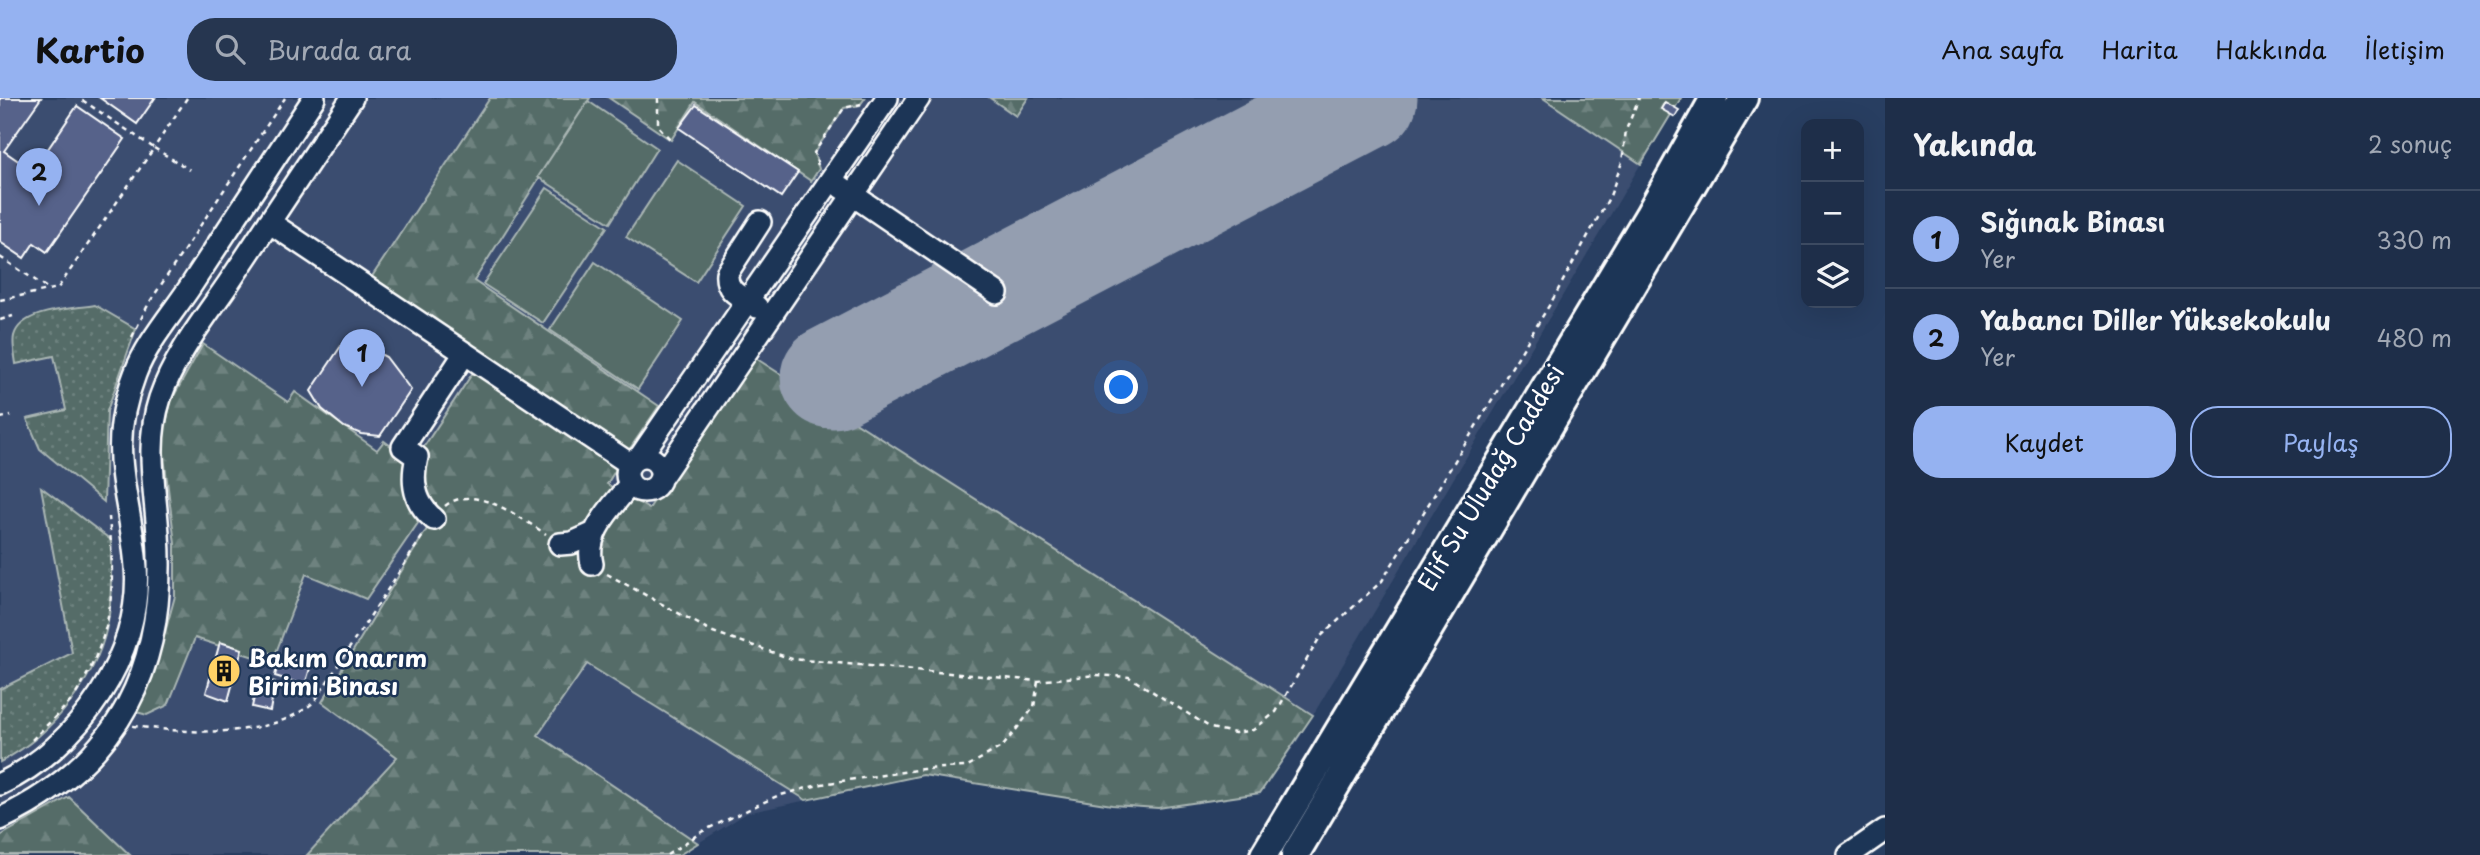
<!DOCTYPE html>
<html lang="tr">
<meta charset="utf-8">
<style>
:root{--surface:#1e2e49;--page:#263650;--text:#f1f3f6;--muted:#a1a8b4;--line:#3c4a61;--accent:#95b2f1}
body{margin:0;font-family:"Playpen Sans",sans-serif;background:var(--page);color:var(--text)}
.controls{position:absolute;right:21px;top:21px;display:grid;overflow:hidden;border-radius:14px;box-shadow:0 7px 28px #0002}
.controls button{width:63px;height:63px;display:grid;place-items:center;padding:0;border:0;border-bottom:2px solid var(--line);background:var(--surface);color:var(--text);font:35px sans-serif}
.you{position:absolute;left:1122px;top:290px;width:24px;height:24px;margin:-18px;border:5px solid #fff;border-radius:50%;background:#1a73e8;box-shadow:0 0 0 10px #1a73e833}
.badge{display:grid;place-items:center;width:46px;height:46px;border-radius:50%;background:var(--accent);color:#111;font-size:23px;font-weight:700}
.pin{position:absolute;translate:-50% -58px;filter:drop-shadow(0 2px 4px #0008)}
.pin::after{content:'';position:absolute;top:37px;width:24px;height:21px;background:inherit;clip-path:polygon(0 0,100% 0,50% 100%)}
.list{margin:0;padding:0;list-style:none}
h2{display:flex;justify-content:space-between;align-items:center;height:91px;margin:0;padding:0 28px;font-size:30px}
h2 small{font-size:23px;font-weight:400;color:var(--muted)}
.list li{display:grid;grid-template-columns:46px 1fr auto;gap:21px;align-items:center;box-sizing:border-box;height:98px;padding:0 28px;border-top:2px solid var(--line)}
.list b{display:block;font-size:26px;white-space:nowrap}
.list p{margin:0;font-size:23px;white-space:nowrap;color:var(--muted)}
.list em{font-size:23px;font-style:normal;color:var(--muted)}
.actions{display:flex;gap:14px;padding:21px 28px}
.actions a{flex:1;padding:16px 0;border:2px solid var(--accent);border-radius:28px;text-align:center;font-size:24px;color:var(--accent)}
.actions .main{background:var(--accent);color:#111}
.icon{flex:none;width:38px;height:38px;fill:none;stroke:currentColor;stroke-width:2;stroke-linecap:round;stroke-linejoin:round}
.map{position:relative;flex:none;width:1885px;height:757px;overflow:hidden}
header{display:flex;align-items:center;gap:42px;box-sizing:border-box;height:98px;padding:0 35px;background:var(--accent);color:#111}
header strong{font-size:33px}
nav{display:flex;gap:38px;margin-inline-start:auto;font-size:24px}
.search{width:490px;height:63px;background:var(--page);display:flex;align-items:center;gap:18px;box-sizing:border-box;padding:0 24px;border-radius:28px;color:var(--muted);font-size:26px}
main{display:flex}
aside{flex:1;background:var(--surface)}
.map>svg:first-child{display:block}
.built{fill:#3a4d70}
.grass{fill:url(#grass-dots);stroke:#aab6b4;stroke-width:2}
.forest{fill:url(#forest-firs);stroke:#aab6b4;stroke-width:2}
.green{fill:#546c68;stroke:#aab6b4;stroke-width:2}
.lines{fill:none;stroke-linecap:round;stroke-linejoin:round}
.runway{stroke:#949eb0;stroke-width:103}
.building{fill:#56628a;stroke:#fff;stroke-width:2}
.minor-casing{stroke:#fff;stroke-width:26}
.major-casing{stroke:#fff;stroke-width:32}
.path{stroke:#fff;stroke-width:2.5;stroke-dasharray:5 5;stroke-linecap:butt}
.minor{stroke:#1d3557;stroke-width:21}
.major{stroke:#1d3557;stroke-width:26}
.labels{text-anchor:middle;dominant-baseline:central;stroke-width:5;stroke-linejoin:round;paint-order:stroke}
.street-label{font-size:24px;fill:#fff;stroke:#1d3557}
.poi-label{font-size:24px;font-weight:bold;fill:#fff;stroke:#1d3557;text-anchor:start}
</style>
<header>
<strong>Kartio</strong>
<div class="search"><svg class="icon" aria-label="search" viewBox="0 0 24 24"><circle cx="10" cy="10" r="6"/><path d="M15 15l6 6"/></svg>Burada ara</div>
<nav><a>Ana sayfa</a><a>Harita</a><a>Hakkında</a><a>İletişim</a></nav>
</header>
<main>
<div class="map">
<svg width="1885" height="757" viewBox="0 0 1885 757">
<defs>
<pattern id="grass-dots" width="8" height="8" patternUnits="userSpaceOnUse" patternTransform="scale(1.75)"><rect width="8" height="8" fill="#546c68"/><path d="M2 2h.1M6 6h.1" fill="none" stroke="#6e827f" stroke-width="1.8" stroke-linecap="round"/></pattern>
<pattern id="forest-firs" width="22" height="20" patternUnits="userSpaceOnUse" patternTransform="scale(1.75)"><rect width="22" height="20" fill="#546c68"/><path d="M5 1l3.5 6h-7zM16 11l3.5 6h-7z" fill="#6e827f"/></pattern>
</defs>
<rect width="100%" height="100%" fill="#283e61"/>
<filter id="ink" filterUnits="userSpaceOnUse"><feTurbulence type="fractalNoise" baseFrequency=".0143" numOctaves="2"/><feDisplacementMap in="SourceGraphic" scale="14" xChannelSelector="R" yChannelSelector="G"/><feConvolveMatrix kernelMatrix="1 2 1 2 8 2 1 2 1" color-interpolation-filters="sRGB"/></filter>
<g filter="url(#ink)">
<!-- built -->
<path class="built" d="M 0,0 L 1680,0 L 1297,644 L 1260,695 L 1158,710 L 1112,707 L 923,677 L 747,715 L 679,757 L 0,757 Z"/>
<!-- grass -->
<path class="grass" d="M 95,207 L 136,231 L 107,313 L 104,404 L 40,351 L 27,321 L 66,312 L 54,258 L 16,266 C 15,257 12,246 14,238 C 21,211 73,211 95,207 Z
M 41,389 L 111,442 C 111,467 112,492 109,517 C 101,577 53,637 0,664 L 0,591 L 72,555 Z"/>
<!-- forest -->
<path class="forest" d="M 490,0 L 590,0 L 474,183 L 659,308 L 629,352 L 371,180 Z
M 609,0 L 865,0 L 860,7 L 844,10 L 814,55 L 819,71 L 811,83 L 695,4 L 671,42 Z
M 990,0 L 1028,0 L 1016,18 Z
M 1543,0 L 1681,0 L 1641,66 Z
M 203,246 L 288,304 L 295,294 L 377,352 L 384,343 L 410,362 L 403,373 L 418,425 L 366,501 L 306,476 L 275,557 L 257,549 L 254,559 L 195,540 L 168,607 L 147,617 L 133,613 L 161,549 L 175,498 L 175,446 L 162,343 L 171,303 Z
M 746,254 L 1313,617 L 1260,695 L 1158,710 L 1112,707 L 923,677 L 806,702 L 587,566 L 538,637 L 698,745 L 679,757 L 307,757 L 397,659 L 322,604 L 433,421 L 417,359 L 476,270 L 618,368 L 607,386 L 649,411 Z
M 69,699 L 130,757 L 0,757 L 0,738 Z"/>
<!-- green -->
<path class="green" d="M 588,3 L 657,50 L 610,125 L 538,79 Z
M 677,62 L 746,108 L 696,184 L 626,139 Z
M 547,90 L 607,129 L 543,225 L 483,186 Z
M 595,164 L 683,223 L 638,291 L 550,232 Z"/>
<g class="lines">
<!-- runway -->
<path class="runway" d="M 832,279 L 1366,0"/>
</g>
<!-- building -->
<path class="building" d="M 0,0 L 41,0 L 4,53 L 33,73 L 77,8 L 125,41 L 47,154 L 34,145 L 24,160 L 0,144 Z
M 100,0 L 155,0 L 137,26 Z
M 1665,4 L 1679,12 L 1675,19 L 1661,11 Z
M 696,7 L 798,74 L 781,99 L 679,30 Z
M 343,245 L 367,249 L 386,259 L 411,292 L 380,338 L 361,336 L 344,329 L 322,311 L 311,293 Z
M 220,544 L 242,551 L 228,603 L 206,595 Z
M 280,557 L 311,567 L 305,587 L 275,578 Z
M 258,580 L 275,584 L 270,613 L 252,609 Z"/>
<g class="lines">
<defs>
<path id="minor" d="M 841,89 L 997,195
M 269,124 L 630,366
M 757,209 C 743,199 725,195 727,175 L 760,124
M627 376a17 17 0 1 1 34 0a17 17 0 1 1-34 0Z
M 640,359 L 887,0
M 662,378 L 919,0
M 434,421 C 414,405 411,383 417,359 L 403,349 L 465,255
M 560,446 L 572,445 L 592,436
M 592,466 C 584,434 612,410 630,386
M 0,686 C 77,651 143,556 136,469 C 130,392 105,355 135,276 C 147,244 173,215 192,186 C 233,124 273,62 314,0
M 0,721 C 121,664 167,567 158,436 C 155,389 145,346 160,300 C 174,259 204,221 228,186 C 269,124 311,62 352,0
M 1849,757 L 1885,732"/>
<path id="major" d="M 1264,757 L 1648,118 L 1714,0
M 1295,757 L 1744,0"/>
</defs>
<!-- minor casing -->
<use href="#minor" class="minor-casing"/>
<!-- major casing -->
<use href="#major" class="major-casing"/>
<!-- path -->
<path class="path" d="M 187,0 L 154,50 L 190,72
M 658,0 L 658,28 L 671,42
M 818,67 L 814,55 L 844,10 L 861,6
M 0,159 L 50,192
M 0,202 L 58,190 L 154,50 L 79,0
M 0,222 L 13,218
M 132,239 L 149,205 L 285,0
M 0,320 L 11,318
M 445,408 C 474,384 520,420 546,436
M 607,476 L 713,534 L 792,561 L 1038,583 L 1096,577 L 1129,579 L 1211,630 L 1235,635 L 1253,632 L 1276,614 L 1320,539 L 1382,483 L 1553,201 L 1610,98 L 1622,64 L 1626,32 L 1639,0
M 76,596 C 115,532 115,493 109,419
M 133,628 C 187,635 271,642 314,604 L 424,436
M 32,642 L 72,602
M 667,757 L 703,733 L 777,698 L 822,686 L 923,671 L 966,669 L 1003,648 L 1034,609 L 1038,583"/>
<!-- minor -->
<use href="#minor" class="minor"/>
<!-- major -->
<use href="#major" class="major"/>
</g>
</g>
<!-- icons -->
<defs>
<symbol id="building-disc" viewBox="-11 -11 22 22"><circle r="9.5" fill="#ffd166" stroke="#1d3557"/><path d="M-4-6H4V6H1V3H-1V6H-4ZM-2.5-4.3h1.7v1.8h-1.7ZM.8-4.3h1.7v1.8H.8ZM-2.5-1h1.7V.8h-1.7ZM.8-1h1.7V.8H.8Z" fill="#111"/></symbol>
</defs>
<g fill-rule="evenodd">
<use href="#building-disc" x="205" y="554" width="38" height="38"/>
</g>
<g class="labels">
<!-- street labels -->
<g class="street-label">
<text transform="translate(1490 379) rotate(-59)">Elif Su Uludağ Caddesi</text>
</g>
<!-- poi labels -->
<g class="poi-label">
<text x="248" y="559">Bakım Onarım<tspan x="248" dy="28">Birimi Binası</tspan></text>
</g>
</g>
</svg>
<div class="controls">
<button>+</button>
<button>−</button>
<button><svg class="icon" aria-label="layers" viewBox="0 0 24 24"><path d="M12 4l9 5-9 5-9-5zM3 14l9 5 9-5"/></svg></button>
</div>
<div class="you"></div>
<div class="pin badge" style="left:362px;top:289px">1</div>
<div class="pin badge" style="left:39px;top:108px">2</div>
</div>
<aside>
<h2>Yakında<small>2 sonuç</small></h2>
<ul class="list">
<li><span class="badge">1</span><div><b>Sığınak Binası</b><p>Yer</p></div><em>330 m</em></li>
<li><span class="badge">2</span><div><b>Yabancı Diller Yüksekokulu</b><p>Yer</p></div><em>480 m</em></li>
</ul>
<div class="actions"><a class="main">Kaydet</a><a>Paylaş</a></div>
</aside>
</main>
